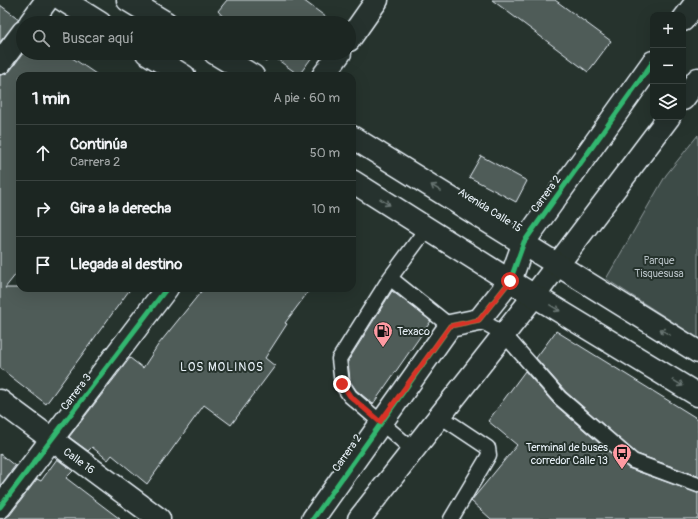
<!DOCTYPE html>
<html lang="es">
<meta charset="utf-8">
<style>
:root{--surface:#1c2622;--page:#29322f;--text:#f1f3f6;--muted:#a0a5a5;--line:#3a4340}
body{margin:0;font-family:Pangolin,sans-serif;background:var(--page);color:var(--text)}
.controls{position:absolute;right:12px;top:12px;display:grid;overflow:hidden;border-radius:8px;box-shadow:0 4px 16px #0002}
.controls button{width:36px;height:36px;display:grid;place-items:center;padding:0;border:0;border-bottom:1px solid var(--line);background:var(--surface);color:var(--text);font:20px sans-serif}
.stop{position:absolute;width:12px;height:12px;margin:-9px;border:3px solid #d93025;border-radius:50%;background:#fff}
.stop.end{background:#d93025;border-color:#fff;box-shadow:0 1px 4px #0008}
.list{margin:0;padding:0;list-style:none}
h2{display:flex;justify-content:space-between;align-items:center;height:52px;margin:0;padding:0 16px;font-size:17px}
h2 small{font-size:13px;font-weight:400;color:var(--muted)}
.list li{display:grid;grid-template-columns:26px 1fr auto;gap:12px;align-items:center;box-sizing:border-box;height:56px;padding:0 16px;border-top:1px solid var(--line)}
.list b{display:block;font-size:15px;white-space:nowrap}
.list p{margin:0;font-size:13px;white-space:nowrap;color:var(--muted)}
.list em{font-size:13px;font-style:normal;color:var(--muted)}
.icon{flex:none;width:22px;height:22px;fill:none;stroke:currentColor;stroke-width:2;stroke-linecap:round;stroke-linejoin:round}
.map{position:relative;flex:none;width:698px;height:519px;overflow:hidden}
.search{position:absolute;background:var(--surface);box-shadow:0 4px 16px #0002;left:16px;top:16px;width:340px;height:44px;display:flex;align-items:center;gap:10px;box-sizing:border-box;padding:0 14px;border-radius:22px;color:var(--muted);font-size:15px}
.panel{position:absolute;background:var(--surface);box-shadow:0 4px 16px #0002;left:16px;top:72px;width:340px;height:220px;border-radius:12px}
.map>svg:first-child{display:block}
.green{fill:#3e4b47;stroke:#939ea0}
.building{fill:#505c59;stroke:#e8f1f8}
.lines{fill:none;stroke-linecap:round;stroke-linejoin:round}
.lane-casing{stroke:#e8f1f8;stroke-width:17}
.street-casing{stroke:#e8f1f8;stroke-width:25}
.secondary-casing{stroke:#e8f1f8;stroke-width:25}
.lane{stroke:#26332d;stroke-width:14}
.street{stroke:#26332d;stroke-width:22}
.secondary{stroke:#26332d;stroke-width:22}
.cycleway-casing{stroke:#26332d;stroke-width:8}
.cycleway{stroke:#33b770;stroke-width:5}
.oneway{stroke:#6a7674}
.route{stroke:#d93025;stroke-width:5}
.labels{text-anchor:middle;dominant-baseline:central;stroke-width:4;stroke-linejoin:round;paint-order:stroke}
.street-label{font-size:11px;fill:#e8f1f8;stroke:#26332d}
.park-label{font-size:11px;fill:#b5bfc3;stroke:#26332d}
.poi-label{font-size:11px;fill:#e8f1f8;stroke:#26332d;text-anchor:start}
.neighbourhood-label{font-size:12px;letter-spacing:1px;fill:#e8f1f8;stroke:#26332d}
</style>
<div class="map">
<svg width="698" height="519" viewBox="0 0 698 519">
<rect width="100%" height="100%" fill="#26332d"/>
<filter id="ink" filterUnits="userSpaceOnUse"><feTurbulence type="fractalNoise" baseFrequency=".025" numOctaves="2"/><feDisplacementMap in="SourceGraphic" scale="8" xChannelSelector="R" yChannelSelector="G"/><feConvolveMatrix kernelMatrix="1 2 1 2 8 2 1 2 1" color-interpolation-filters="sRGB"/></filter>
<g filter="url(#ink)">
<!-- green -->
<path class="green" d="M 698,135 L 698,338 L 606,279 L 666,175 Z"/>
<!-- building -->
<path class="building" d="M 227,0 L 303,0 L 334,23 L 222,23 L 225,19 L 218,11 Z
M 492,0 L 555,0 L 611,41 L 588,72 Z
M 0,5 L 19,19 L 0,42 Z
M 23,53 L 65,53 L 99,76 L 20,76 L 20,269 L 5,288 L 131,288 L 46,404 L 0,368 L 0,75 L 10,71 Z
M 252,53 L 315,53 L 299,75 L 271,55 L 266,62 Z
M 481,156 L 527,181 L 516,202 L 469,177 Z
M 204,288 L 311,288 L 285,323 L 287,324 L 265,358 L 275,366 L 231,425 L 204,405 L 147,484 L 112,455 L 108,460 L 92,447 L 88,451 L 69,437 L 130,358 L 143,368 L 158,345 Z
M 392,291 L 431,321 L 373,404 L 356,390 L 350,381 L 348,361 Z
M 556,331 L 698,419 L 698,476 L 637,454 L 566,392 L 536,358 Z
M 525,371 L 554,404 L 628,468 L 698,493 L 698,519 L 491,519 L 471,501 L 517,445 L 488,421 Z
M 0,454 L 15,466 L 0,486 Z
M 57,459 L 73,471 L 66,478 L 120,519 L 2,519 L 10,515 L 37,479 L 41,481 Z"/>
<g class="lines">
<defs>
<path id="lane" d="M 390,278 L 450,326
M 479,320 L 503,333 L 560,398 L 633,461 L 698,485
M 440,416 L 488,448 L 489,455 L 451,519
M 413,450 L 350,396 L 342,384 L 339,359 L 390,278 L 427,228"/>
<path id="street" d="M 683,20 L 698,0
M 30,23 L 47,0
M 349,40 L 377,0
M 0,63 L 23,32
M 323,76 L 340,53
M 683,99 L 698,79
M 0,401 L 159,519
M 0,507 L 167,288
M 313,519 L 450,326 L 479,320 L 510,281 L 524,242 L 653,62
M 359,519 L 534,296 L 669,117"/>
<path id="secondary" d="M 63,0 L 100,23
M 128,0 L 166,23
M 147,53 L 184,76
M 215,53 L 253,76
M 352,137 L 698,352
M 352,181 L 510,281 L 698,395"/>
</defs>
<!-- lane casing -->
<use href="#lane" class="lane-casing"/>
<!-- street casing -->
<use href="#street" class="street-casing"/>
<!-- secondary casing -->
<use href="#secondary" class="secondary-casing"/>
<!-- lane -->
<use href="#lane" class="lane"/>
<!-- street -->
<use href="#street" class="street"/>
<!-- secondary -->
<use href="#secondary" class="secondary"/>
<defs>
<path id="cycleway" d="M 0,507 L 167,288
M 313,519 L 450,326 L 479,320 L 510,281 L 524,242 L 653,62"/>
</defs>
<!-- cycleway casing -->
<use href="#cycleway" class="cycleway-casing"/>
<!-- cycleway -->
<use href="#cycleway" class="cycleway"/>
</g>
<!-- one-way arrows -->
<defs><path id="oneway-shaft" d="M-6 0H5M1.5-3L5.5 0L1.5 3" fill="none" stroke-width="1.6" stroke-linecap="round" stroke-linejoin="round"/></defs>
<g class="oneway">
<use href="#oneway-shaft" transform="translate(436 188) rotate(-148)"/>
<use href="#oneway-shaft" transform="translate(385 202) rotate(32)"/>
<use href="#oneway-shaft" transform="translate(555 308) rotate(31)"/>
<use href="#oneway-shaft" transform="translate(665 332) rotate(-148)"/>
<use href="#oneway-shaft" transform="translate(678 383) rotate(31)"/>
</g>
</g>
<g class="lines" filter="url(#ink)">
<!-- route -->
<path class="route" d="M 342,384 L 350,396 L 380,422 L 450,326 L 479,320 L 510,281"/>
</g>
<!-- icons -->
<defs>
<symbol id="fuel-pin" viewBox="-11 -11 22 30"><path d="M0 17L-7.5 6A9.5 9.5 0 1 1 7.5 6Z" fill="#ff9aa2" stroke="#26332d"/><path d="M-5.5-6h7V0h2V4h1.3V-2.5L3-4.5l.8-.8L6-3V5H2.5V1h-1V6h-7ZM-4.2-4.7v3.2H.2V-4.7Z" fill="#111"/></symbol>
<symbol id="bus-pin" viewBox="-11 -11 22 30"><path d="M0 17L-7.5 6A9.5 9.5 0 1 1 7.5 6Z" fill="#ff9aa2" stroke="#26332d"/><path d="M-5-6H5V4H4V6H2V4H-2V6H-4V4H-5ZM-3.5-4V0h7V-4ZM-3.5 1.2v1.5H-2V1.2ZM2 1.2v1.5H3.5V1.2Z" fill="#111"/></symbol>
</defs>
<g fill-rule="evenodd">
<use href="#fuel-pin" x="372" y="320" width="22" height="30"/>
<use href="#bus-pin" x="611" y="442" width="22" height="30"/>
</g>
<g class="labels">
<!-- street labels -->
<g class="street-label">
<text transform="translate(546 194) rotate(-54)">Carrera 2</text>
<text transform="translate(490 210) rotate(32)">Avenida Calle 15</text>
<text transform="translate(76 392) rotate(-53)">Carrera 3</text>
<text transform="translate(347 453) rotate(-55)">Carrera 2</text>
<text transform="translate(79 461) rotate(36)">Calle 16</text>
</g>
<!-- park labels -->
<g class="park-label">
<text x="659" y="260">Parque<tspan x="659" dy="13">Tisquesusa</tspan></text>
</g>
<!-- poi labels -->
<g class="poi-label">
<text x="397" y="331">Texaco</text>
<text x="608" y="447" text-anchor="end">Terminal de buses<tspan x="608" dy="13">corredor Calle 13</tspan></text>
</g>
<!-- neighbourhood labels -->
<g class="neighbourhood-label">
<text x="222" y="367">LOS MOLINOS</text>
</g>
</g>
</svg>
<div class="controls">
<button>+</button>
<button>−</button>
<button><svg class="icon" aria-label="layers" viewBox="0 0 24 24"><path d="M12 4l9 5-9 5-9-5zM3 14l9 5 9-5"/></svg></button>
</div>
<div class="stop" style="left:510px;top:281px"></div>
<div class="stop end" style="left:342px;top:384px"></div>
<div class="search"><svg class="icon" aria-label="search" viewBox="0 0 24 24"><circle cx="10" cy="10" r="6"/><path d="M15 15l6 6"/></svg>Buscar aquí</div>
<section class="panel">
<h2>1 min<small>A pie · 60 m</small></h2>
<ul class="list">
<li><svg class="icon" aria-label="ahead" viewBox="0 0 24 24"><path d="M12 20V5M6 11l6-6 6 6"/></svg><div><b>Continúa</b><p>Carrera 2</p></div><em>50 m</em></li>
<li><svg class="icon" aria-label="right" viewBox="0 0 24 24"><path d="M7 20v-9h11M14 6l5 5-5 5"/></svg><div><b>Gira a la derecha</b></div><em>10 m</em></li>
<li><svg class="icon" aria-label="arrive" viewBox="0 0 24 24"><path d="M6 21V4h12l-3 4 3 4H6"/></svg><div><b>Llegada al destino</b></div></li>
</ul>
</section>
</div>
